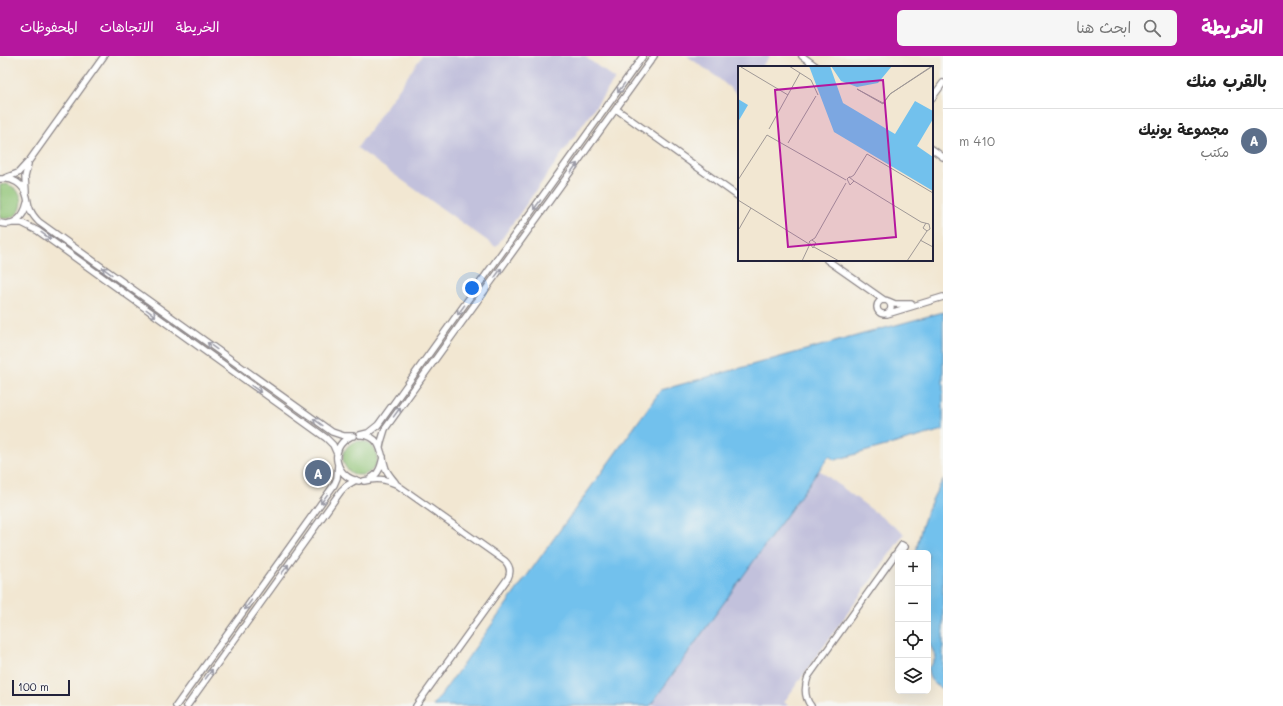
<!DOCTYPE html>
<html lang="ar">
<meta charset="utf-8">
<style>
:root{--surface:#fff;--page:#f6f6f6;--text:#222;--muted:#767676;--line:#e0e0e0;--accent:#b5179e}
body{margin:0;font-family:Mali,"Playpen Sans Arabic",sans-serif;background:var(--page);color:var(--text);direction:rtl}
.controls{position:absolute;right:12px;bottom:12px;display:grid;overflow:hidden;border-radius:6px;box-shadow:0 4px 16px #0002}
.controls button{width:36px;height:36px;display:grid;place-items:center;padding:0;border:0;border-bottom:1px solid var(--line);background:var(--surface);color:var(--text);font:20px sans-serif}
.scale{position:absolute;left:12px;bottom:10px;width:58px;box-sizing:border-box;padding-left:4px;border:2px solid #22223b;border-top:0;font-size:11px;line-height:14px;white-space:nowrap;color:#22223b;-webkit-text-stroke:3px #f6f6f2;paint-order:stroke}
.you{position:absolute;left:472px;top:232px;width:14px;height:14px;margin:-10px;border:3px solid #fff;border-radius:50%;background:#1a73e8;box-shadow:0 0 0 6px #1a73e833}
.badge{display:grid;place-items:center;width:26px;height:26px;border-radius:50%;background:var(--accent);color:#fff;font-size:13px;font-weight:700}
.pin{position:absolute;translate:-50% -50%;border:2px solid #fff;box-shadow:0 1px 4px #0006}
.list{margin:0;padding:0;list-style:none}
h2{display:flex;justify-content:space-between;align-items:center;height:52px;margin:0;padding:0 16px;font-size:17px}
h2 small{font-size:13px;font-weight:400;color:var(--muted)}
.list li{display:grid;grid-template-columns:26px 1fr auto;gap:12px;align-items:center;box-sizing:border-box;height:64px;padding:0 16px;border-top:1px solid var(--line)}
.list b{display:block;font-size:15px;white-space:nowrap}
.list p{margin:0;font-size:13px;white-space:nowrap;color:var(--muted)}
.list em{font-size:13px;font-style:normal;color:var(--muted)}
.icon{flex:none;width:22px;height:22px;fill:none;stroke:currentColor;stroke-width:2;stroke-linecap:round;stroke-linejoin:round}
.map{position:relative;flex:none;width:943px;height:650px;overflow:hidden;direction:ltr}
header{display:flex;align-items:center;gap:24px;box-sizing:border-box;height:56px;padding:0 20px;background:var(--accent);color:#fff}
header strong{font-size:19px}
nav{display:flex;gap:22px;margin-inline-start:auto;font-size:14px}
.search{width:280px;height:36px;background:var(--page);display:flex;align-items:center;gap:10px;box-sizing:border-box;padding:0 14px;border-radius:6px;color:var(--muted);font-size:15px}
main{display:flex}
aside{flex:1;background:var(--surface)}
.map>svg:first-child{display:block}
.industrial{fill:#c2c1dc}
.green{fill:#8fc374;stroke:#587258}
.water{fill:#72c1ed;stroke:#4a7294}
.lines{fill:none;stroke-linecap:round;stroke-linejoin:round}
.minor-casing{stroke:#8a8486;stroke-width:8}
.minor{stroke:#fff;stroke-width:5.5}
.oneway{stroke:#9c9ca7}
.inset-road{fill:none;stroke:#9f9896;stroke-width:1}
.view{fill:#b5179e;fill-opacity:0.15;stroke:#b5179e;stroke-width:2}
.inset-edge{fill:none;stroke:#22223b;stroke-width:2}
</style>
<header>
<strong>الخريطة</strong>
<div class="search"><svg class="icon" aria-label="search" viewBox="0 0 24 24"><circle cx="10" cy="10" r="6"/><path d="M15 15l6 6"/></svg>ابحث هنا</div>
<nav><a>الخريطة</a><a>الاتجاهات</a><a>المحفوظات</a></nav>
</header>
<main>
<aside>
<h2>بالقرب منك<small></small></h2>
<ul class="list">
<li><span class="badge" style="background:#5c6f8a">A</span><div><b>مجموعة يونيك</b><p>مكتب</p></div><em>410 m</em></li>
</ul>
</aside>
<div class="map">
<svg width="943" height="650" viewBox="0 0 943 650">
<rect width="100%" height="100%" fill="#f6f6f2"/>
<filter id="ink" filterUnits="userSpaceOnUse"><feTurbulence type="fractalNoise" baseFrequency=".025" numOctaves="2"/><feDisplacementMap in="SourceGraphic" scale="8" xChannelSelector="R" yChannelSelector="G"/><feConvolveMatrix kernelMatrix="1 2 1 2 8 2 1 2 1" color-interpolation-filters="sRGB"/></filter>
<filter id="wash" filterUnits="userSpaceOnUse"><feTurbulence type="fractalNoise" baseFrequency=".012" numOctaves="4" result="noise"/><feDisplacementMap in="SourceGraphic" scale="16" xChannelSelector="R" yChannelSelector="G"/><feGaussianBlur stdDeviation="0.9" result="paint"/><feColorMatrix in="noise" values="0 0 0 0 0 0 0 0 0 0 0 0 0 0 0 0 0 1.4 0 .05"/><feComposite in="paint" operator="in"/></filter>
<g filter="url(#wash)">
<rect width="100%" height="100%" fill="#f2e7d2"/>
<!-- industrial -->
<path class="industrial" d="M 422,0 L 584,0 L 615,23 L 496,191 L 357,92 Z
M 687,0 L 770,0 L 761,11 L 739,11 L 738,39 L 717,21 Z
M 819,414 L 904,478 L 784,646 L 789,650 L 650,650 Z"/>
<!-- green -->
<path class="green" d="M 6,128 C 32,136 23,167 0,162 L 0,129 Z
M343 402a17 17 0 1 1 34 0a17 17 0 1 1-34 0Z"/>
<!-- water -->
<path class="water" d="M 943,256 L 943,374 L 835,404 L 829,400 L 650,650 L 433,650 L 661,334 Z
M 943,424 L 943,634 C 934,627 928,625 928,612 L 932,608 L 936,601 L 928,585 L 928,497 L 916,497 C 920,471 929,446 943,424 Z"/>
</g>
<g filter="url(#ink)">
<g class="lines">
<defs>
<path id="minor" d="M 802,0 L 817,11
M 932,42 L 943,27
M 616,53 L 739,141
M 932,93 L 943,101
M 5,122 L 18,117 L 29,105 L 104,0
M 0,123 C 12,121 24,128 27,141 C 28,145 28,149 30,153 C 32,159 35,162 39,166 L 332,376 L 344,380 L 353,380
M 26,136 L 25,121 L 28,109
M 0,167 C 14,171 24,161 27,147
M 10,167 L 22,167 L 38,175 L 326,382 L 333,389 L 337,398
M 827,204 L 884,244
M877 251a7 7 0 1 1 14 0a7 7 0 1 1-14 0Z
M 888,245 L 895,248 L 911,248
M 887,258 L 943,241
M 360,379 L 368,377 L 378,369 L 643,0
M 362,379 C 381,380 381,397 385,410 C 386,416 391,421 395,426
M 350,381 C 328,391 335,422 359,425
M 380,391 L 381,386 L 385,373 L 654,0
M 371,422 C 379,418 381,410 383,401
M 364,425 C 377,422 385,423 396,428 L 505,505 C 510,510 511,516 508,522 L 416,650
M 176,650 L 334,429 L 337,422 L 338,408
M 187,650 L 341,435 L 346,430 L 356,424
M 811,650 C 804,641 804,632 808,621 L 902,489 L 905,491 L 901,497"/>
</defs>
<!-- minor casing -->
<use href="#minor" class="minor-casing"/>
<!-- minor -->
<use href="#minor" class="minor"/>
</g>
<!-- one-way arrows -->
<defs><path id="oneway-shaft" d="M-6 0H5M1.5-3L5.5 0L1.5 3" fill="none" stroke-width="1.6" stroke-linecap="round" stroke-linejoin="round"/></defs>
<g class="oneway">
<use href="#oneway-shaft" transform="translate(621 32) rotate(126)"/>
<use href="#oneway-shaft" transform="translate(574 112) rotate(-54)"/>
<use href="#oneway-shaft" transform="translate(537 149) rotate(126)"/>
<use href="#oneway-shaft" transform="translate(46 180) rotate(36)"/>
<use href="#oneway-shaft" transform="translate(107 215) rotate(-144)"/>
<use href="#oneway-shaft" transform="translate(498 217) rotate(-54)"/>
<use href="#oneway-shaft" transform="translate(461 254) rotate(126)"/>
<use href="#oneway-shaft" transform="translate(151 257) rotate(36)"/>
<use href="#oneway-shaft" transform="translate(212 290) rotate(-144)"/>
<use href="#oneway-shaft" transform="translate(256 333) rotate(36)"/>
<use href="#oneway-shaft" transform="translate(397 356) rotate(-54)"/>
<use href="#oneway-shaft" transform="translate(318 366) rotate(-144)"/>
<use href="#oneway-shaft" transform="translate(324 443) rotate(126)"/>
<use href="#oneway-shaft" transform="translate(285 513) rotate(-54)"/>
<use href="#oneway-shaft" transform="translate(248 549) rotate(126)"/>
<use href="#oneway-shaft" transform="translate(209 618) rotate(-54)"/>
</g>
</g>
<!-- overview -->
<g transform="translate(738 10)">
<rect width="195" height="195" fill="#f2e7d2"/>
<path d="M 71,0 L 92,0 L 105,37 L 157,68 L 177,35 L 195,45 L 195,53 L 179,80 L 195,91 L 195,125 L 96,66 ZM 93,0 L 118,1 L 154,0 L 140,17 L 119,21 L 103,15 ZM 0,33 L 10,39 L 0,56 Z" fill="#72c1ed"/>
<path class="inset-road" d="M 51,0 L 73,14 L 80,29M 194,0 L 152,28 L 145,37 L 119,23 L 145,38 L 152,28 L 195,0M 3,1 L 50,29M 31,63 L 62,7M 29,69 L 108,114M 50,77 L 78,30M 111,111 L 116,115 L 112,119 L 109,113 L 111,111 L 113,111 L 116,109 L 129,88 L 195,127M 0,114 L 29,69M 116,115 L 183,156 L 191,158 L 192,163 L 189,165 L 185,162 L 188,157M 0,134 L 71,178M 1,163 L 13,142M 74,174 L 78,177 L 75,182 L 71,176 L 72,175 L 77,172 L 108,117M 182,174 L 195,181M 76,181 L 101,195M 64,195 L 71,180M 169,195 L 189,165"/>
<path class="view" d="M 145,14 L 158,171 L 50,181 L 37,24 Z"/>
<rect width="195" height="195" class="inset-edge"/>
</g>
</svg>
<div class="controls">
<button>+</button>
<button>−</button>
<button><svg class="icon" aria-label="locate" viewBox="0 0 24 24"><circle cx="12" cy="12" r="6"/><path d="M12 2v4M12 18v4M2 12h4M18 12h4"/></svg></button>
<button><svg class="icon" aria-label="layers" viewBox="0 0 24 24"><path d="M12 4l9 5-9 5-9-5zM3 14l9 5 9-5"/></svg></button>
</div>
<div class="scale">100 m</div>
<div class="you"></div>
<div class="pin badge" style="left:318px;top:417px;background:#5c6f8a">A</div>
</div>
</main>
